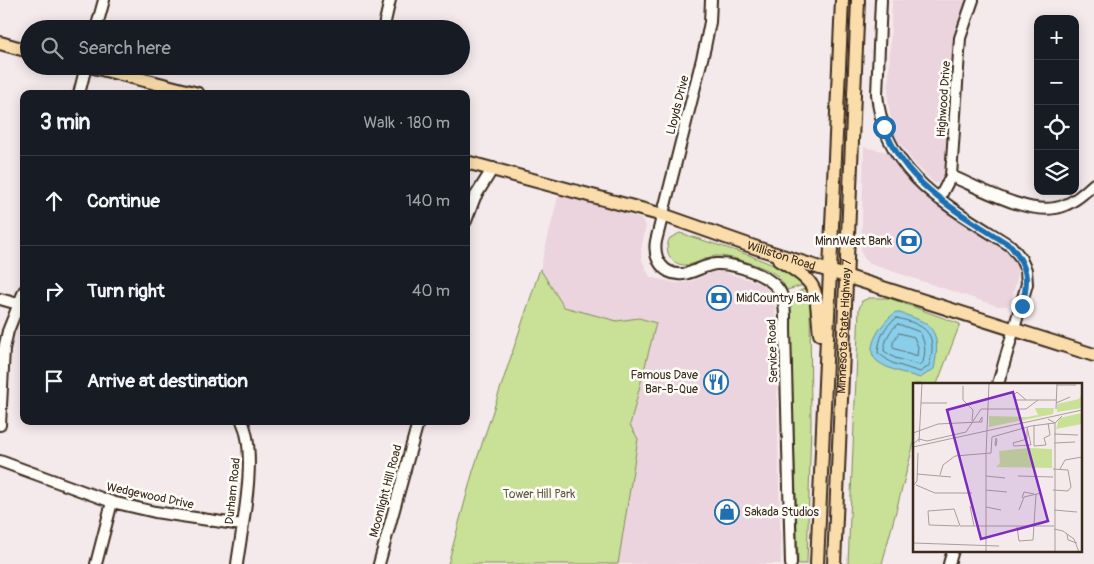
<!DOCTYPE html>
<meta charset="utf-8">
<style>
:root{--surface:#171b24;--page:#242831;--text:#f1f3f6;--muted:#9ea1a6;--line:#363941}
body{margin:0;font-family:Pangolin,sans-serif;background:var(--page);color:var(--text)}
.controls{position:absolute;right:15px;top:15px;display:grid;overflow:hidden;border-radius:10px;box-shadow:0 2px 12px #0003}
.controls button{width:45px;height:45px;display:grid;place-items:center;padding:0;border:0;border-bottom:1px solid var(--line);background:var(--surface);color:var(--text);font:25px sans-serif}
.stop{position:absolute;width:15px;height:15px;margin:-11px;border:4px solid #1f6fb2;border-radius:50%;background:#fff}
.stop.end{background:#1f6fb2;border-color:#fff;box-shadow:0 1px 5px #0008}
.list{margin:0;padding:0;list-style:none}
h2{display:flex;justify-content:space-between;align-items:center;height:65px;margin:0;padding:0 20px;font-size:21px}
h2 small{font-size:16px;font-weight:400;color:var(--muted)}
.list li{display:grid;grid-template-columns:32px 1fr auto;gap:15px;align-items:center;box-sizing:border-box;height:90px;padding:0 20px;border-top:1px solid var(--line)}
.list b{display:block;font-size:19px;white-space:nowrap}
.list em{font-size:16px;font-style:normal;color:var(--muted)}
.icon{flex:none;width:28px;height:28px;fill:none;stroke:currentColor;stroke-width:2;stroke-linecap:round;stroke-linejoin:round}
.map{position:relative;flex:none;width:1094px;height:564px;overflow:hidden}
.search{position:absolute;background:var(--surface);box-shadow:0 2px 12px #0003;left:20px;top:20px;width:450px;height:55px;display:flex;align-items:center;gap:12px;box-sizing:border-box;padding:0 18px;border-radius:28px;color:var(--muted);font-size:19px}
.panel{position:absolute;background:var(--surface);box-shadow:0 2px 12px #0003;left:20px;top:90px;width:450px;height:335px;border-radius:10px}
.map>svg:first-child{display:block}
.built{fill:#ebd4dd}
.green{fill:#c8e197;stroke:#82865a}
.water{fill:#89cfea;stroke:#6a8d98}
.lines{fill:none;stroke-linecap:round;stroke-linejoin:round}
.shore{stroke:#5a6c70;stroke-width:1}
.minor-casing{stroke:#3b2a1e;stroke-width:14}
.major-casing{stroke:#3b2a1e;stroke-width:16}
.minor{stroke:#fdfcf7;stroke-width:10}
.major{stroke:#faddab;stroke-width:12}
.route{stroke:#1f6fb2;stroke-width:6}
.labels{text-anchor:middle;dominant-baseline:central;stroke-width:5;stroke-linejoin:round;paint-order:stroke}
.street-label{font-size:12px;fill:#3b2a1e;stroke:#fdfcf7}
.poi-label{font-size:12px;fill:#3b2a1e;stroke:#fdfcf7;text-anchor:end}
.park-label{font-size:12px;fill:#5e583c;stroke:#fdfcf7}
.inset-road{fill:none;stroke:#ab9d99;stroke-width:1}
.view{fill:#7b2cbf;fill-opacity:0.15;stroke:#7b2cbf;stroke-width:2.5}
.inset-edge{fill:none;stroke:#3b2a1e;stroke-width:2.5}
</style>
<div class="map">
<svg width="1094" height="564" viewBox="0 0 1094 564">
<rect width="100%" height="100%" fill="#f5eaeb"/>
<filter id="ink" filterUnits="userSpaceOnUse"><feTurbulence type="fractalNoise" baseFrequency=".02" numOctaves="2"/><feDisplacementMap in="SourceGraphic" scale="10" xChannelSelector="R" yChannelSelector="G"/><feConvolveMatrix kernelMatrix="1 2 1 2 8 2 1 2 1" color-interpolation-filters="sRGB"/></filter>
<g filter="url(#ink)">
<!-- built -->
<path class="built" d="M 892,0 L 971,0 L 947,174 L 945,180 L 940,183 L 934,183 L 914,163 L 892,131 L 888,98 Z
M 864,147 L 888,152 L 915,183 L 1014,257 L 1017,267 L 1017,279 L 1011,301 L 1007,306 L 997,306 L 870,264 L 864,258 L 861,252 Z
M 559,193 L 641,219 L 646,226 L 641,249 L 642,260 L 650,277 L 676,283 L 690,282 L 710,273 L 720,271 L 760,283 L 771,293 L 775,305 L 781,564 L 618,564 L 638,439 L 630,426 L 656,323 L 639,318 L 617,321 L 564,307 L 540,269 Z"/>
<!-- green -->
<path class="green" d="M 680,233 L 749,255 L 795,274 L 804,285 L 787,290 C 784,285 781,279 776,275 C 764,266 729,255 714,256 C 704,258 695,265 685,265 C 670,265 663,249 670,238 Z
M 540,269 L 564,307 L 617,321 L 639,318 L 656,323 L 630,425 L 638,439 L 618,564 L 448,564 L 473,471 Z
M 806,288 L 808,289 L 810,299 L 811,423 L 807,564 L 798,564 L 790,296 Z
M 869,298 L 889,298 L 960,324 L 937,384 L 914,384 L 914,443 L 882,564 L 848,564 L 859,309 L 862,301 Z"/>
<!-- water -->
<path class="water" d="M 896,312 C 932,322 942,329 934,369 L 920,378 C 906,373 888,370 877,361 C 862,348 884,320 896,312 Z"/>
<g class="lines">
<!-- shore -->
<path class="shore" d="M 897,318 C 927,325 938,334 929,366 L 920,372 L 892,363 L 878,353 C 879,339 884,325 897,318 Z
M 898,324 L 920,332 C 925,343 926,350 923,362 L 919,365 L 895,358 L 884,351 C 885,341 889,330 898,324 Z
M 899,333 L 914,337 L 918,347 L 917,356 L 893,348 L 893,343 Z"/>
<defs>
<path id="minor" d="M 711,0 L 710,22 L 705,47 L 656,241 C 653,258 663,276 683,274 C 694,273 704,265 716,264 C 736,263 775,276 782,296 C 786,306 785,319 785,330 L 791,564
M 881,0 L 877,94 C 884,175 950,207 1011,246 L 1020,257 L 1026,270 L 1027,284 L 998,384
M 384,26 L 390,0
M 96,29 L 104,0
M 79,94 L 86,66
M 951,176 C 978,187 1026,214 1055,208 C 1070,206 1083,194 1094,184
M 939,199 L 951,176 L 960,38 L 973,0
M 466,221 L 475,197 L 493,168
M 0,299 L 18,304
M 0,425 L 4,349 L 8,331 L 24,291
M 0,461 L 112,502 L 155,512 L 242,525
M 96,564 L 112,502
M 237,564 C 242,527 258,454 242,421
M 379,564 L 417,426
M 949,564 L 953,550"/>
<g id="major">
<path d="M 0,43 L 29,51"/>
<path d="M 90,66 L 198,94"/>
<path id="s1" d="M 466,162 L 663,215 L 757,248 L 1094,355"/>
<path d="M 779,260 C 821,284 815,289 820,334"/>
<path d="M 817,564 L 842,0"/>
<path id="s2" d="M 834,564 L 858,0"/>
</g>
</defs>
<!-- minor casing -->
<use href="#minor" class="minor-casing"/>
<!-- major casing -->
<use href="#major" class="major-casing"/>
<!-- minor -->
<use href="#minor" class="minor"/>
<!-- major -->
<use href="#major" class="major"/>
</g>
</g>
<g class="lines" filter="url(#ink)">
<!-- route -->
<path class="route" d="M 884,127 C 906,186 961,214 1011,246 C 1028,267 1029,279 1022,306"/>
</g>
<!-- icons -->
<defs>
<symbol id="bank-ring" viewBox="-11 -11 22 22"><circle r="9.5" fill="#fdfcf7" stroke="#1f6fb2" stroke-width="1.5"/><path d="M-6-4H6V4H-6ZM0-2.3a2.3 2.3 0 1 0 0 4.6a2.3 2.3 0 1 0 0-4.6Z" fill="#1f6fb2"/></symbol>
<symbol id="restaurant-ring" viewBox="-11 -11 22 22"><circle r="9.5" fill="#fdfcf7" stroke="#1f6fb2" stroke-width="1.5"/><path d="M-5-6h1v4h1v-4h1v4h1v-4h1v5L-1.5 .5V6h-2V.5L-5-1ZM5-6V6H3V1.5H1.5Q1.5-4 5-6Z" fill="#1f6fb2"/></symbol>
<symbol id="shop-ring" viewBox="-11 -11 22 22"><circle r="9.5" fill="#fdfcf7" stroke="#1f6fb2" stroke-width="1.5"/><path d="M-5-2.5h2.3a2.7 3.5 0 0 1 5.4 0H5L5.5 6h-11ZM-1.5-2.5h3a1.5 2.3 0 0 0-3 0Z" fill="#1f6fb2"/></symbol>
</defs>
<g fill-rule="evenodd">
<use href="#bank-ring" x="895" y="227" width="28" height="28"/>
<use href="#bank-ring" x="705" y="284" width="28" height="28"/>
<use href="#restaurant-ring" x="702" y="368" width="28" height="28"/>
<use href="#shop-ring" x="713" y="498" width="28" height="28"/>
</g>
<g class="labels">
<!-- street labels -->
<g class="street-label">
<text transform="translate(944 99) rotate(-86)">Highwood Drive</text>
<text transform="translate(678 105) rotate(-76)">Lloyds Drive</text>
<text stroke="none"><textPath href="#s1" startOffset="329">Williston Road</textPath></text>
<text stroke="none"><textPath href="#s2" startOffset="238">Minnesota State Highway 7</textPath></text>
<text transform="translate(773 351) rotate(-92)">Service Road</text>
<text transform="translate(233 491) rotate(-84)">Durham Road</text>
<text transform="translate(386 491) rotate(-75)">Moonlight Hill Road</text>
<text transform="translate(150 496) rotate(12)">Wedgewood Drive</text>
</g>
<!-- poi labels -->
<g class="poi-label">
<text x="892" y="241">MinnWest Bank</text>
<text x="736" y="298" text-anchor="start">MidCountry Bank</text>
<text x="698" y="375">Famous Dave<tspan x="698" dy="14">Bar-B-Que</tspan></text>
<text x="744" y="512" text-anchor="start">Sakada Studios</text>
</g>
<!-- park labels -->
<g class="park-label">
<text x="539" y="494">Tower Hill Park</text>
</g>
</g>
<!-- overview -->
<g transform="translate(913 383)">
<rect width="169" height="169" fill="#f5eaeb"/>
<path d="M 169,10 L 169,25 L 144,29 L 144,21 L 166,16 ZM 122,25 L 141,25 L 140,31 L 76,44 L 76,33 L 114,34 L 125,32 ZM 169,30 L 169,41 L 143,46 L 146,35 ZM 116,65 L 139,66 L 139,85 L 83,84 L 87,80 L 86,68 Z" fill="#c8e197"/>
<path class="inset-road" d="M 144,2 L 163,2M 50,3 L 50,17 L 60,27 L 59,38M 113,17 L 104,9 L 100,13 L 102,17 L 143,17M 8,20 L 34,20M 143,20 L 157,14M 143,26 L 144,0M 135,36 L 142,40 L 149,33M 121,42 L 121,63 L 133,62 L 131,55 L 137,52 L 135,40M 0,50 L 25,41 L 66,39 L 69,34 L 69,39 L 66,39M 141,51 L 165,52M 83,55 L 84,57 L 83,63 L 82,62 ZM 6,59 L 9,0M 100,60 L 101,63 L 118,62 L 114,44M 100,60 L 114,56 L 114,46M 141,60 L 162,59M 0,61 L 6,56 L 14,58 L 53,49 L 68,26 L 113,26 L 125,17M 0,64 L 169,27M 140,86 L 155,87 L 158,104 L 155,108 L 140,107M 147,86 L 152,77 L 169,74M 4,91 L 38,94M 27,92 L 30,82 L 42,73 L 78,70 L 79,54 L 118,43 L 142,40 L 142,169M 73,93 L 92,95M 105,93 L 140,94M 3,102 L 22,110 L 59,110M 0,103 L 4,98 L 5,70M 73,107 L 94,109M 109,115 L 111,109 L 121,111M 57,123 L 61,143M 73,124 L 88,127M 106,127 L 111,114 L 128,110M 141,127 L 164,129M 46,143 L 16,142 L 15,128 L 41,126 L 47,143 L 141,143M 104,144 L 106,158 L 120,157 L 123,111M 141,146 L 150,148 L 161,156 L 166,169M 154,151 L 155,157 L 164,160M 0,160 L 86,163M 73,169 L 73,71 L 76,0"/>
<path class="view" d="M 100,9 L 135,138 L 68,156 L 34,27 Z"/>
<rect width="169" height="169" class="inset-edge"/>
</g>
</svg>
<div class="controls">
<button>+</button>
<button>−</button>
<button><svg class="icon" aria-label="locate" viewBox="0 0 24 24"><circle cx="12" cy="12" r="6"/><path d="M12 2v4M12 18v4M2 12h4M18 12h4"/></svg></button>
<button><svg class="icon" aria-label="layers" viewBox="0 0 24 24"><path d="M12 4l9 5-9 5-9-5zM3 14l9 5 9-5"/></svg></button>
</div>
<div class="stop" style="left:884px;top:127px"></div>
<div class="stop end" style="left:1022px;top:306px"></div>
<div class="search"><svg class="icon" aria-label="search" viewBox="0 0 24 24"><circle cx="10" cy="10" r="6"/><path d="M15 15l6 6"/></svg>Search here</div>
<section class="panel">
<h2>3 min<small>Walk · 180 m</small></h2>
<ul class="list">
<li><svg class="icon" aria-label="ahead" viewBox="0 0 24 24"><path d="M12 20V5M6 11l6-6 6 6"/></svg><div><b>Continue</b></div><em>140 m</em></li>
<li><svg class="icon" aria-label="right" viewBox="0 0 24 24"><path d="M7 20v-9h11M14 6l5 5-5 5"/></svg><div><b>Turn right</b></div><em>40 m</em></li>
<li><svg class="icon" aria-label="arrive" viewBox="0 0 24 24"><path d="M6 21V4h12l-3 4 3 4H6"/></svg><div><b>Arrive at destination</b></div></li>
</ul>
</section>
</div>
